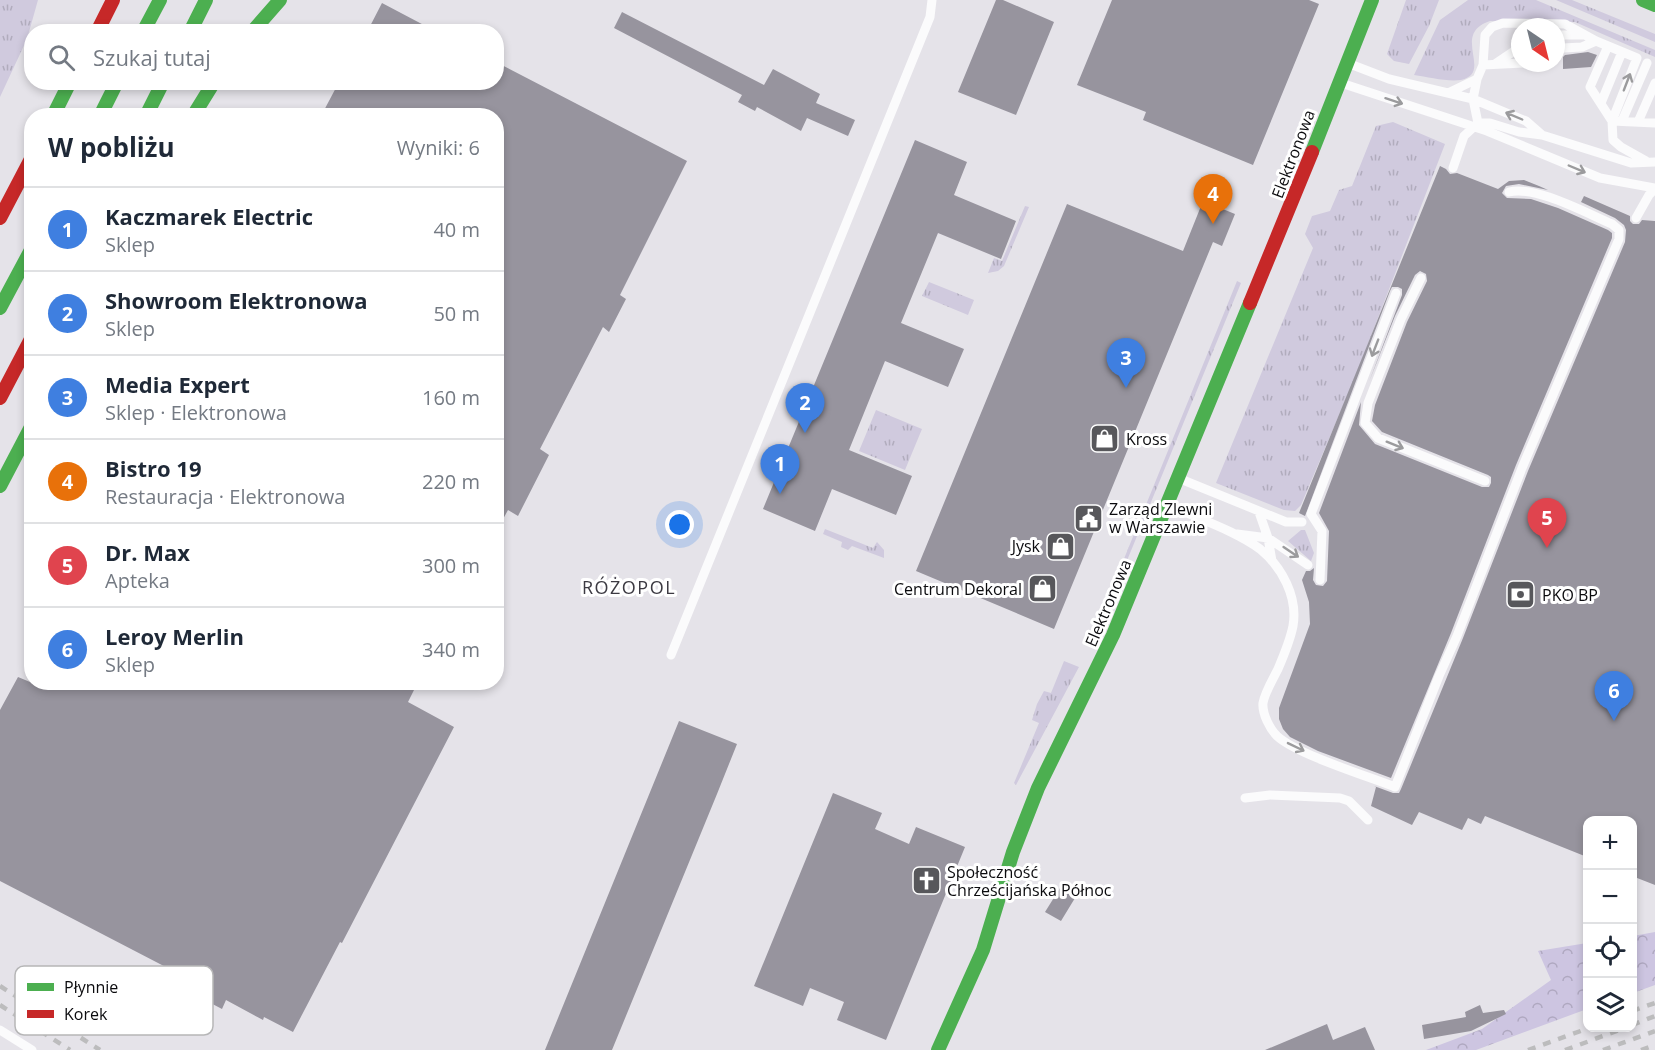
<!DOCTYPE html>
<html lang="pl">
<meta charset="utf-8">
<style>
:root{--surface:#fff;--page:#f2f2f3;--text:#1f2937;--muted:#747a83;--line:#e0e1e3;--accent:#ea580c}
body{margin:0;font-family:"Open Sans",sans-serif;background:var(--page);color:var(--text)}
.controls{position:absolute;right:18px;bottom:18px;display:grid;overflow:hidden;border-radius:12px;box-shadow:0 3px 9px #0003}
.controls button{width:54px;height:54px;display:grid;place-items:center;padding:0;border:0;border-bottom:2px solid var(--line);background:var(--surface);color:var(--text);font:30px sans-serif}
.compass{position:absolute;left:1511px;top:18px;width:54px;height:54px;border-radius:50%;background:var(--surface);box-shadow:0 3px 9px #0003;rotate:145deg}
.you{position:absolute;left:680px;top:525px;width:21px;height:21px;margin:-15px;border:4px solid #fff;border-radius:50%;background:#1a73e8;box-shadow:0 0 0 9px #1a73e833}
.badge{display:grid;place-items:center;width:39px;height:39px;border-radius:50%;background:var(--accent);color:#fff;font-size:20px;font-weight:700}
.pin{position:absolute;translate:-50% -50px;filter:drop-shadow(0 2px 3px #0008)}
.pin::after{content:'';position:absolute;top:32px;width:21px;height:18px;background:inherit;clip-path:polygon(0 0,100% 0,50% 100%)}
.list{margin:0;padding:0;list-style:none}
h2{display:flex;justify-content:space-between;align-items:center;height:78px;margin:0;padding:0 24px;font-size:26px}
h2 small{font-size:20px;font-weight:400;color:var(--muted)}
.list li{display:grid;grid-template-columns:39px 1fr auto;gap:18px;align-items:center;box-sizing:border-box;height:84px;padding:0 24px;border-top:2px solid var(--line)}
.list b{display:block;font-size:22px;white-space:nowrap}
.list p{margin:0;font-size:20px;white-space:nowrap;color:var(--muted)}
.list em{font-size:20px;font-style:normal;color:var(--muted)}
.icon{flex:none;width:33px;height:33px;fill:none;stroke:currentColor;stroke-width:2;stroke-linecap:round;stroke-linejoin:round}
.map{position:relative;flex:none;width:1655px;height:1050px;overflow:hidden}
.search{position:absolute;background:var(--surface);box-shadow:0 3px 9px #0003;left:24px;top:24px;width:480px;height:66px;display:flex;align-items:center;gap:15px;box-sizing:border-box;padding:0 21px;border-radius:24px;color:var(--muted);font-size:22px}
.panel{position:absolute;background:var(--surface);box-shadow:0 3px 9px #0003;left:24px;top:108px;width:480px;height:582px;border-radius:24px}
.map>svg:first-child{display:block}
.grass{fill:url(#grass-tufts)}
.forest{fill:url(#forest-crowns)}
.building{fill:#97949e}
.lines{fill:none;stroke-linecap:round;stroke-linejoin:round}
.lane{stroke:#fbfbfc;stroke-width:9}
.fast{stroke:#4caf50;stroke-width:14}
.jam{stroke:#c62828;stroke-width:14}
.rail{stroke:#bcbcbd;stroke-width:4.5;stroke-dasharray:8 8;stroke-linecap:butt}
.oneway{stroke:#9b9b9d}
.labels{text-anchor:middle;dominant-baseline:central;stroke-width:6;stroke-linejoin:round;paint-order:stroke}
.street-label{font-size:16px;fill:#0b0b0e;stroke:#fff}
.poi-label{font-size:16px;fill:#0b0b0e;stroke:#fff;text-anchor:start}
.neighbourhood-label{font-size:18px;letter-spacing:1.5px;fill:#3c3a42;stroke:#fff}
.key{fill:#fff;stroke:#b6b6b7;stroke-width:1.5}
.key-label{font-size:16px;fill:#0b0b0e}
</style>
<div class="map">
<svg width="1655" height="1050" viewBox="0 0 1655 1050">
<defs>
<pattern id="grass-tufts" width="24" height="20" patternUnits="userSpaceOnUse" patternTransform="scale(1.5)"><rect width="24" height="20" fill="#d0cade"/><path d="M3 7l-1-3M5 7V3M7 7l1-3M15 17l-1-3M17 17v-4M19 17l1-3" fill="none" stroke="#b1acbd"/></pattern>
<pattern id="forest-crowns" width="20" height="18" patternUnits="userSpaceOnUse" patternTransform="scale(1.5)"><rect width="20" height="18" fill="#cdc5e1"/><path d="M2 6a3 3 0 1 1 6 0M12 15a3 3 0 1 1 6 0" fill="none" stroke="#afa8c0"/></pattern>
</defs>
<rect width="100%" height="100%" fill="#e5e3e9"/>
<!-- grass -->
<path class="grass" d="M 0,0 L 38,0 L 27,39 L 0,97 Z
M 1406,0 L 1439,0 L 1429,26 L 1409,64 L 1394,61 L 1387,54 Z
M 1468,0 L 1536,0 L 1655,50 L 1655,57 L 1575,22 L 1490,21 C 1450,34 1494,73 1461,80 C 1447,82 1428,77 1414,75 L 1440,20 Z
M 1556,0 L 1572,0 L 1655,34 L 1655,42 Z
M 1393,122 L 1445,144 L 1356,375 L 1301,505 L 1295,511 L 1284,510 L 1216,483 L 1313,248 L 1305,234 L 1312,216 L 1330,211 L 1339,190 L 1352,186 L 1376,126 Z
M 1025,206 L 1029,207 L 1004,266 L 998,271 L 988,273 L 994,258 L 1002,261 Z
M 1237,281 L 1241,283 L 1096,636 L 1093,635 Z
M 929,282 L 974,300 L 968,315 L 922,296 Z
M 876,410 L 922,429 L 905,470 L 859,451 Z
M 825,529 L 873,548 L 877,542 L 884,550 L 884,558 L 852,546 L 848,550 L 841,547 L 842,542 L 823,534 Z
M 1301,530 L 1305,530 L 1314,553 L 1311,561 L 1288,541 Z
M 1064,661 L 1079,667 L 1016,785 L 1014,783 L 1039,723 L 1032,720 L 1037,704 L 1044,691 L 1051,693 Z"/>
<!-- forest -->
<path class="forest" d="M 1655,932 L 1655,985 L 1633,993 L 1633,936 Z
M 1587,943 L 1587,1009 L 1476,1050 L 1426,1050 L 1482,1029 L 1551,980 L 1538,951 Z"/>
<!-- building -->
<path class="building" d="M 996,0 L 1003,0 L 1054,22 L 1016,115 L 958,92 Z
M 1112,0 L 1309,0 L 1319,4 L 1253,165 L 1143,120 L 1146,112 L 1077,85 Z
M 382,3 L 437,32 L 367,32 Z
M 622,12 L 764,85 L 773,69 L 820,94 L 816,103 L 855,120 L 848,136 L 807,118 L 801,131 L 757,107 L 755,111 L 738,102 L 742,95 L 614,28 Z
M 1588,52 L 1597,55 L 1591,67 L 1563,69 L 1563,57 L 1565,55 Z
M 496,62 L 687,161 L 620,295 L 626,299 L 609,332 L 603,327 L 540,449 L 549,455 L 518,516 L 508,510 L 496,532 L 496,116 L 321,116 L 339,82 L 496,82 Z
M 915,140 L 967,162 L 954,195 L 1016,221 L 1001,259 L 938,233 L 901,323 L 964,349 L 948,387 L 885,361 L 849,450 L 912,476 L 896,515 L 832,489 L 815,531 L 763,509 Z
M 1440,166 L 1446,169 L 1450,174 L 1457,173 L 1498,189 L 1509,181 L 1524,180 L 1539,186 L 1548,190 L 1519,184 L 1506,186 L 1502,193 L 1507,198 L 1531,199 L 1558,208 L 1608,230 L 1612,233 L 1612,238 L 1516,465 L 1451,633 L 1391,778 L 1318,751 L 1290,737 L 1283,729 L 1279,719 L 1279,708 L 1310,624 L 1309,602 L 1302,580 L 1306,571 L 1310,571 L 1314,568 L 1313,580 L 1316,585 L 1323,586 L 1327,581 L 1329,531 L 1319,513 L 1361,402 L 1359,425 L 1375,444 L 1482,487 L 1489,487 L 1491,483 L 1491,477 L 1488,475 L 1382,432 L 1372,421 L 1375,405 L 1407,322 L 1427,281 L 1426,274 L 1420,271 L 1415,275 L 1395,316 L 1369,382 L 1402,295 L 1402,289 L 1398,287 L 1392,287 L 1390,291 L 1305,516 L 1299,513 Z
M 1584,196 L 1630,216 L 1630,221 L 1633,224 L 1639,224 L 1642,220 L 1655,221 L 1655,885 L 1632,876 L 1632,820 L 1587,820 L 1587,857 L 1485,816 L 1481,824 L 1468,818 L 1462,830 L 1419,812 L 1412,825 L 1371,806 L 1376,787 L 1374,786 L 1393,793 L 1399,793 L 1401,789 L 1463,638 L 1528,471 L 1625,242 L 1626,230 L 1624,225 L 1615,218 L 1581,202 Z
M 1203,201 L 1235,214 L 1222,246 L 1213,242 L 1054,629 L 916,571 L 1067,204 L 1183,251 Z
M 18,677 L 30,682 L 418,682 L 408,702 L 454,727 L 342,943 L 340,942 L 293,1032 L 264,1017 L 263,1020 L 226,1000 L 222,1009 L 180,987 L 185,977 L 0,881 L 0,710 Z
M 679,721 L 737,744 L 717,794 L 612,1050 L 545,1050 Z
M 833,793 L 882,813 L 875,829 L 909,844 L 916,827 L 965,847 L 886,1040 L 837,1020 L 844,1002 L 810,988 L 803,1006 L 754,986 Z
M 1060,888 L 1075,898 L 1061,921 L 1045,912 Z
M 1480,1005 L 1483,1013 L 1504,1010 L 1506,1014 L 1471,1031 L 1424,1039 L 1422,1025 L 1466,1017 L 1465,1012 Z
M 1327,1024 L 1333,1040 L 1365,1027 L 1375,1050 L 1265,1050 Z"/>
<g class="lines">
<!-- lane -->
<path class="lane" d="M 1556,35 L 1584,35
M 1608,46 L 1590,87 L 1612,121 L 1655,123
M 1556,53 L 1563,48 L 1582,47 L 1596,41
M 1350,64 L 1389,79 L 1473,99 L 1526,121 L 1542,135 L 1631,163 L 1655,162
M 1495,64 L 1520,47
M 1483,65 L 1523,63
M 1341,83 L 1487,131 L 1600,178 L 1655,188
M 1448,93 L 1477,79
M 1601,103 L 1622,52
M 1622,121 L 1647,63
M 1638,122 L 1655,83
M 1487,131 L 1478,123 L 1473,99 L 1477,79 L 1483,65 L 1485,35 L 1492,27 L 1503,23 L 1565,24 L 1596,41 L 1637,58 L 1612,121 L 1613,140 L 1621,147 L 1646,161
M 1453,168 L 1464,136 L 1478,123 L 1490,123 L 1519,132 L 1542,135
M 1636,218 L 1649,195 L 1655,189
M 1421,278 L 1401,319 L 1368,403 L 1365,423 L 1378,438 L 1485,481
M 1178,478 L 1286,522 L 1302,522
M 1169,505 C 1198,519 1234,530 1260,549 C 1282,567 1298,597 1293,626 C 1290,641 1284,655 1278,669 C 1273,679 1265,692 1263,703 C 1262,714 1270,729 1277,736 C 1296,754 1367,776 1395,787 L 1439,676 L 1457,636 L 1522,468 L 1619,239 L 1619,230 L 1612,224 C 1586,213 1535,185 1509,192
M 1259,512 L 1268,538 L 1272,561
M 1237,534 L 1268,538 L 1308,565
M 1320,580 L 1322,531 L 1311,514 L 1396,293
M 671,655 L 930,17 L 932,0
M 1245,798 L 1270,795 L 1340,798 L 1349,801 L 1368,820
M 0,1030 L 32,1050"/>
<!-- fast -->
<path class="fast" d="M 1643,0 L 1655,5
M 143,32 L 160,0
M 190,32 L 206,0
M 252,32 L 280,0
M 53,116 L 70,82
M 100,116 L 117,82
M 146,116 L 163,82
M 193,116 L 214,82
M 1312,152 L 1372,0
M 0,308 L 32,248
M 0,486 L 32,425
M 938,1050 L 983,950 L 1013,852 L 1038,788 L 1113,635 L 1250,303"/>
<!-- jam -->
<path class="jam" d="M 97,32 L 113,0
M 0,218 L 32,157
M 1250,303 L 1312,152
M 0,398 L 32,337"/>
<!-- rail -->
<path class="rail" d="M 0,986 L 100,1050
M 0,1005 L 70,1050
M 1632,1011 L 1655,1003
M 1632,1025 L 1655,1016
M 1528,1050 L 1589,1028
M 1565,1050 L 1625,1028
M 1603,1050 L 1655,1031
M 1641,1050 L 1655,1045"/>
</g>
<!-- one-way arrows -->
<defs><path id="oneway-shaft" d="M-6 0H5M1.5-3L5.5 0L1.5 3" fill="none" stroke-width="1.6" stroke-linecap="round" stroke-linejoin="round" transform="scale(1.5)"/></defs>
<g class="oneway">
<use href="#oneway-shaft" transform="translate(1627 82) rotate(-69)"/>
<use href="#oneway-shaft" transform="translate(1394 101) rotate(18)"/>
<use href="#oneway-shaft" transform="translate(1514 116) rotate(-157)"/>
<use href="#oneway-shaft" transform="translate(1577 169) rotate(23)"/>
<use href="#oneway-shaft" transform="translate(1375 348) rotate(111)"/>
<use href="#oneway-shaft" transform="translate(1395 445) rotate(22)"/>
<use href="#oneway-shaft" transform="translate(1291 552) rotate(34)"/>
<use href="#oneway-shaft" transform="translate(1296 747) rotate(26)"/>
</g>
<!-- icons -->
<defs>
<symbol id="shop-square" viewBox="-11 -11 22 22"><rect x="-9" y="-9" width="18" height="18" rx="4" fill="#57575b" stroke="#fff"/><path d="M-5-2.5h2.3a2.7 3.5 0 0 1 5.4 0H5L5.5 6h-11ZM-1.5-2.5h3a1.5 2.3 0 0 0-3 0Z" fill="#fff"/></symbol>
<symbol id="civic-square" viewBox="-11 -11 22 22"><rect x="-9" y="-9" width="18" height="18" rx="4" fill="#57575b" stroke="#fff"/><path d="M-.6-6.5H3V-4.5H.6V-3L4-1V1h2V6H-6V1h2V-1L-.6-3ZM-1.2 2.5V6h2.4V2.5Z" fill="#fff"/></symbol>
<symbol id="bank-square" viewBox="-11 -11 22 22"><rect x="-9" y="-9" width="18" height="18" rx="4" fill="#57575b" stroke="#fff"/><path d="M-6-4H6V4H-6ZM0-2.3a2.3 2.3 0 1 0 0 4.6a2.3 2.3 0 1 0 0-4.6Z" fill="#fff"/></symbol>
<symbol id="church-square" viewBox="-11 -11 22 22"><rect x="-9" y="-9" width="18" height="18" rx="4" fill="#57575b" stroke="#fff"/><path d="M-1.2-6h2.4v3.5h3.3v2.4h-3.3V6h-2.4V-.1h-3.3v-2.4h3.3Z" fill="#fff"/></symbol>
</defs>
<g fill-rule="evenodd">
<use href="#shop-square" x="1088" y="422" width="33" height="33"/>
<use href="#civic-square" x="1072" y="502" width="33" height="33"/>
<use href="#shop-square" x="1044" y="530" width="33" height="33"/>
<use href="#shop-square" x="1026" y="572" width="33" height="33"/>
<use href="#bank-square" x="1504" y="578" width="33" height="33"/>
<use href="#church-square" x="910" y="864" width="33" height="33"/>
</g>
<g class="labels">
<!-- street labels -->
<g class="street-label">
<text transform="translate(1293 154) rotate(-69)">Elektronowa</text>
<text transform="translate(1108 603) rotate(-67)">Elektronowa</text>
</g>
<!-- poi labels -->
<g class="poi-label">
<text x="1126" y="439">Kross</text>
<text x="1109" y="509">Zarząd Zlewni<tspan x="1109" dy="18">w Warszawie</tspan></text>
<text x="1040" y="546" text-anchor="end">Jysk</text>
<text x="1022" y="589" text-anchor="end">Centrum Dekoral</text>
<text x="1542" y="595">PKO BP</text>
<text x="947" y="872">Społeczność<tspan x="947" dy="18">Chrześcijańska Północ</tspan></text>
</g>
<!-- neighbourhood labels -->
<g class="neighbourhood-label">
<text x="629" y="587">RÓŻOPOL</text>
</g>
</g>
<!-- legend -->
<rect x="15" y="966" width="198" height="69" rx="9" class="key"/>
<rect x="27" y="983" width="27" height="8" fill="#4caf50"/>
<rect x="27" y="1010" width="27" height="8" fill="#c62828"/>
<g class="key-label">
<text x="64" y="993">Płynnie</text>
<text x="64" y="1020">Korek</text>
</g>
</svg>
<div class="controls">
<button>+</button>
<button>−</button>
<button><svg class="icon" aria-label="locate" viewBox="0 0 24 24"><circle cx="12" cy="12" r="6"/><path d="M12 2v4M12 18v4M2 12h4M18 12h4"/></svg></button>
<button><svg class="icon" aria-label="layers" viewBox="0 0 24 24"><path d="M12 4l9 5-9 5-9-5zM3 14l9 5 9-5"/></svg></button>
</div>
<svg class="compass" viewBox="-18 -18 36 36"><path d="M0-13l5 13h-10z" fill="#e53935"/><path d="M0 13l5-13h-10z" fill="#747a83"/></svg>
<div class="you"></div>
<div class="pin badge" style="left:780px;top:494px;background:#3f7fe0">1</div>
<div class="pin badge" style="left:805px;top:433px;background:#3f7fe0">2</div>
<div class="pin badge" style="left:1126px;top:388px;background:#3f7fe0">3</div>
<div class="pin badge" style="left:1213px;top:224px;background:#e8710a">4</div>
<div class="pin badge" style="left:1547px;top:548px;background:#e0444e">5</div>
<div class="pin badge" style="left:1614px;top:721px;background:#3f7fe0">6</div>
<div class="search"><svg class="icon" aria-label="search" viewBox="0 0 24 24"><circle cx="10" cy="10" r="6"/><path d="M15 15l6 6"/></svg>Szukaj tutaj</div>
<section class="panel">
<h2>W pobliżu<small>Wyniki: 6</small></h2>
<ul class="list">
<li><span class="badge" style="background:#3f7fe0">1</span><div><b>Kaczmarek Electric</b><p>Sklep</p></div><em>40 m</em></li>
<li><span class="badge" style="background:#3f7fe0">2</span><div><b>Showroom Elektronowa</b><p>Sklep</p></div><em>50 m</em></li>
<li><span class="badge" style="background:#3f7fe0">3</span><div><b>Media Expert</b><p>Sklep · Elektronowa</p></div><em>160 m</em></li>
<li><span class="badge" style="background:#e8710a">4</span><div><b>Bistro 19</b><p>Restauracja · Elektronowa</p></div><em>220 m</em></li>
<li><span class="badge" style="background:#e0444e">5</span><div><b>Dr. Max</b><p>Apteka</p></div><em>300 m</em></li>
<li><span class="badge" style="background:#3f7fe0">6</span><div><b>Leroy Merlin</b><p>Sklep</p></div><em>340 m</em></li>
</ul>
</section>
</div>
